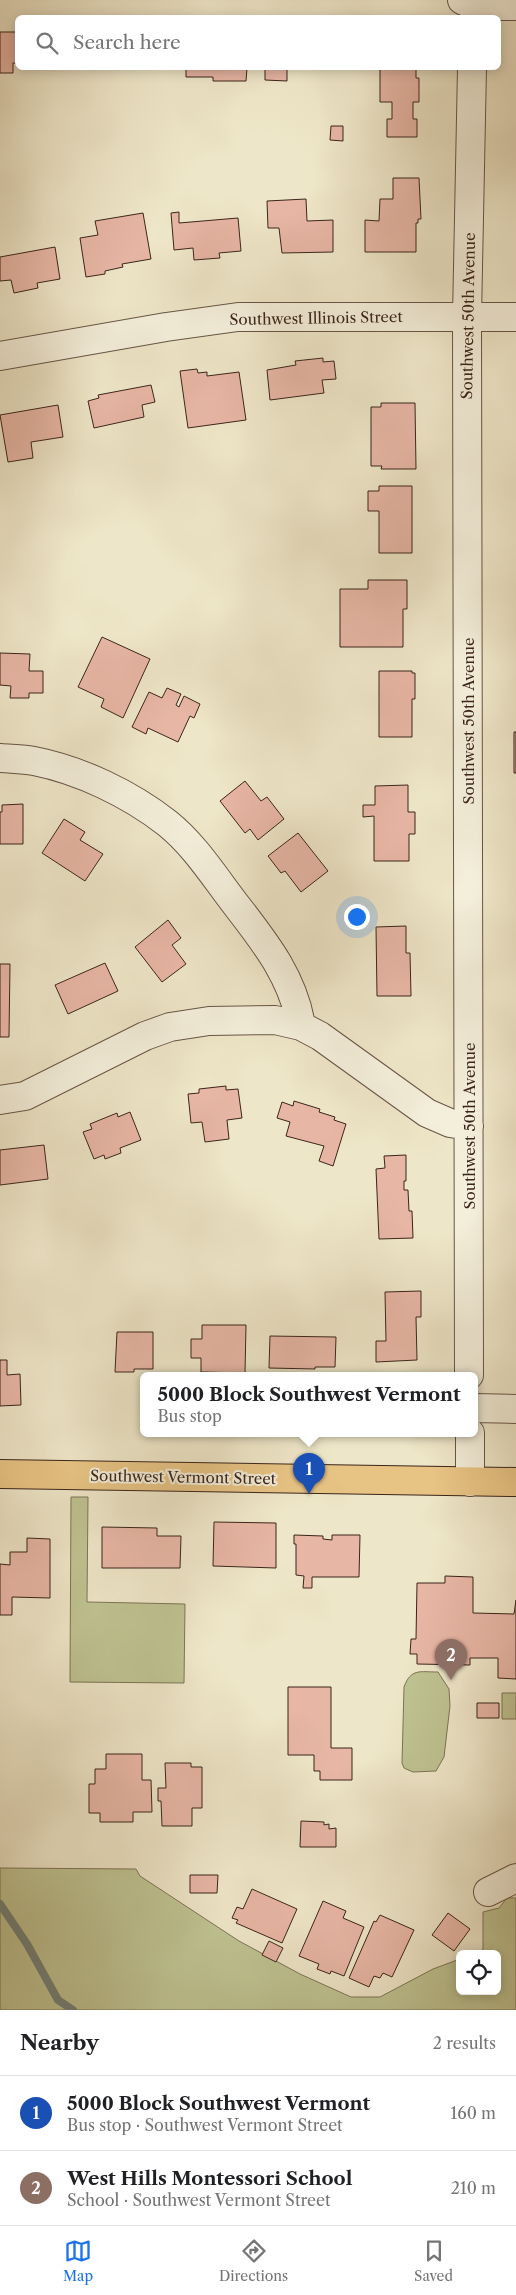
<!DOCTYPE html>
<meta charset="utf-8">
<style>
:root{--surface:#fff;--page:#f6f6f6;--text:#202124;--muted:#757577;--line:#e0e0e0;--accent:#1a73e8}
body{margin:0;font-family:"Libre Caslon Text",serif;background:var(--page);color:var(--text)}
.controls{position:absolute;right:15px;bottom:15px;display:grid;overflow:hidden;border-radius:8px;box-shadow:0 2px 12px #0003}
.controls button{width:45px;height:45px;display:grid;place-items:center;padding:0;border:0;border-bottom:1px solid var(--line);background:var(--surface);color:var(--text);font:25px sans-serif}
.you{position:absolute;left:356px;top:916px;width:18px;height:18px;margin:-12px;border:4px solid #fff;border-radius:50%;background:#1a73e8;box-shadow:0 0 0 8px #1a73e833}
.badge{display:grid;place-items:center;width:32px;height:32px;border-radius:50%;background:var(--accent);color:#fff;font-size:16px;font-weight:700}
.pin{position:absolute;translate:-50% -41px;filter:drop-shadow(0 1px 2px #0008)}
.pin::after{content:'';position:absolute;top:26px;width:18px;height:15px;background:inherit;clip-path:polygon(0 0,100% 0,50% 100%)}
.popup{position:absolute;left:140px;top:1372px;width:338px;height:65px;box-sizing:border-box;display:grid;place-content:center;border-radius:8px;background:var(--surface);filter:drop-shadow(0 1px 4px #0005);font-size:16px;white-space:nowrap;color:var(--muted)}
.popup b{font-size:19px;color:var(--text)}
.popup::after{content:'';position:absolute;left:50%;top:100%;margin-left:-10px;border:10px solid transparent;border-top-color:var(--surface)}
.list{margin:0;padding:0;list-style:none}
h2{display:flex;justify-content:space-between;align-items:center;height:65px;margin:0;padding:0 20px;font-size:21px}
h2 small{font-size:16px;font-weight:400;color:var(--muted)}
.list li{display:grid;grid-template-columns:32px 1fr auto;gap:15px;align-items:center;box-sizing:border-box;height:75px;padding:0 20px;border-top:1px solid var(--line)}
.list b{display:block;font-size:19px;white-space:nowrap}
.list p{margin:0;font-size:16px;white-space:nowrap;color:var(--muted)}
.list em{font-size:16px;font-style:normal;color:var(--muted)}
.icon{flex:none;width:28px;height:28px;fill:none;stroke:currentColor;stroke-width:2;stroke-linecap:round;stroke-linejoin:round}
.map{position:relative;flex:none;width:516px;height:2010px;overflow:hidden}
.search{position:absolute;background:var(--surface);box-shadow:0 2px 12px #0003;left:15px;right:15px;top:15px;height:55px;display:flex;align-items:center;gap:12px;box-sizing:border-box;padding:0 18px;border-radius:8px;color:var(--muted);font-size:19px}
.sheet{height:215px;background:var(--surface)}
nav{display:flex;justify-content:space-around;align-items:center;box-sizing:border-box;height:70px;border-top:1px solid var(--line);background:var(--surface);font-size:14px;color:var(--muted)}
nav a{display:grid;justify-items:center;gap:2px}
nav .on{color:var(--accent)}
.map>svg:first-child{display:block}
.green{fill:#bfc392;stroke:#7d7456}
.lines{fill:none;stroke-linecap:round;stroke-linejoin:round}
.stream{stroke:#738179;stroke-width:8}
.building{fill:#e7b6a5;stroke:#3b251b}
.minor-casing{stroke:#685546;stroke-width:30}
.major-casing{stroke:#3b251b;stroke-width:30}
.minor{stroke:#f4efdb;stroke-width:28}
.major{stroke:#e7c384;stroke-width:28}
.labels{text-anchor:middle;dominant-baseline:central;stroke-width:4;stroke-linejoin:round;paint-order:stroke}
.street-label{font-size:15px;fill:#3b251b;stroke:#f4efdb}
</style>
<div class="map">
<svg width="516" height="2010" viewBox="0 0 516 2010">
<rect width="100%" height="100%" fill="#eee6c8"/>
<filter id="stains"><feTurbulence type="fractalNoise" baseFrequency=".004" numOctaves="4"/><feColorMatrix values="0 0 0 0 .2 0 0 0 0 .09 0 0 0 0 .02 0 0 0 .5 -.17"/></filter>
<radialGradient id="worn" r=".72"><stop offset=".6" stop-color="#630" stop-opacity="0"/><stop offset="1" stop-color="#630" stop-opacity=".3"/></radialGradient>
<!-- green -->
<path class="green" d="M 71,1497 L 88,1497 L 87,1602 L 185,1604 L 184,1683 L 70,1682 Z
M 438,1672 L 449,1689 L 450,1706 L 444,1757 L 436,1771 L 413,1772 L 404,1768 L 402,1763 L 404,1687 C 411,1668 420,1672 438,1672 Z
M 502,1693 L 516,1693 L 516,1719 L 502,1719 Z
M 0,1868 L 136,1869 L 140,1876 L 239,1941 L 300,1974 L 351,1997 L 380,1997 L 433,1969 L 460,1959 L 460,1991 L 497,1991 L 497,1954 L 474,1954 L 483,1950 L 483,1912 L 499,1908 L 507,1898 L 516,1898 L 516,2010 L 0,2010 Z"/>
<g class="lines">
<!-- stream -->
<path class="stream" d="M 0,1904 L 27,1944 L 58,2000 L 73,2010"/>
</g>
<!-- building -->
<path class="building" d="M 0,32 L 18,32 L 18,63 L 13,63 L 13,73 L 0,73 Z
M 186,68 L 247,68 L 246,81 L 213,81 L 213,77 L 186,77 Z
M 265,68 L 287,68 L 287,81 L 265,80 Z
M 380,68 L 416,68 L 416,78 L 419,78 L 419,102 L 413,102 L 413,119 L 417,119 L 417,137 L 387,137 L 387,119 L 392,119 L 392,102 L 380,102 Z
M 331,126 L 343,126 L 343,141 L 330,140 Z
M 393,178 L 419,178 L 421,219 L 418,219 L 418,223 L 416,223 L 416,252 L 365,252 L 365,220 L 379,221 L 380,199 L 393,199 Z
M 306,199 L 307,221 L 333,220 L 333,252 L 282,253 L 279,228 L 268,228 L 267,201 Z
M 179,212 L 179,223 L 238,218 L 241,251 L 219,253 L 220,258 L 194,260 L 193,248 L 174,250 L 171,213 Z
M 143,213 L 151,259 L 122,264 L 123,267 L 105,271 L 105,274 L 86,277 L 80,238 L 98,235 L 95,221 Z
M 55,247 L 60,279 L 37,283 L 38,288 L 14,293 L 11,280 L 0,281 L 0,257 Z
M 323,358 L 323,362 L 334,361 L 336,379 L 322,380 L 324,393 L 270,400 L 267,370 L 296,365 L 295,361 Z
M 197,369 L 198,373 L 207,372 L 207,376 L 239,372 L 246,420 L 188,428 L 180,371 Z
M 151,385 L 155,402 L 142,405 L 144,417 L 94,428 L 88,401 L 99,398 L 98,395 Z
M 381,403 L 415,403 L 416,469 L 381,469 L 382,466 L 371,466 L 371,407 L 381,407 Z
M 58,405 L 63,437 L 31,442 L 33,458 L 8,462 L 0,415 Z
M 379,486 L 412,486 L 412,553 L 379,553 L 379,511 L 368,511 L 368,491 L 379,491 Z
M 368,580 L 407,580 L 407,609 L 403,609 L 403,647 L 340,647 L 340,589 L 368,589 Z
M 102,637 L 150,659 L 123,718 L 101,707 L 104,699 L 78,687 Z
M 0,653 L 30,654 L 29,671 L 43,671 L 43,693 L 29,693 L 29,698 L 10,698 L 11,686 L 0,685 Z
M 379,671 L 412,671 L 412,673 L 415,673 L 415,699 L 412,699 L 412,737 L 379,737 Z
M 167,688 L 181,694 L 176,705 L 179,707 L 184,696 L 200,704 L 194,718 L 190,716 L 178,742 L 148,728 L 146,734 L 132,727 L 149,692 L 162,698 Z
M 514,732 L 516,732 L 516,773 L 514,773 Z
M 245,781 L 261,801 L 267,797 L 284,819 L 258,840 L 250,829 L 245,833 L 220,801 Z
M 408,785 L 408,812 L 415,812 L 415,834 L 409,834 L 409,861 L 374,861 L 374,816 L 363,817 L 363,805 L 375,805 L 375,786 Z
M 23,804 L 23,844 L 0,844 L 0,812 L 2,812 L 2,805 Z
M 64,819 L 85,832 L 80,840 L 103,854 L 85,881 L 42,853 Z
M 298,833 L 328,871 L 301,892 L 285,871 L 281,873 L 268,856 Z
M 168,920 L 181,938 L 172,945 L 186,964 L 162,982 L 135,947 Z
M 406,926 L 406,953 L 410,953 L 411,996 L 377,996 L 376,927 Z
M 105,963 L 118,991 L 68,1014 L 55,985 Z
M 0,964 L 10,964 L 9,1037 L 0,1037 Z
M 226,1086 L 226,1090 L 238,1089 L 242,1118 L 227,1120 L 229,1139 L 205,1142 L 202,1122 L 191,1123 L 188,1094 L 199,1093 L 199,1089 Z
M 294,1101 L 320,1109 L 319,1112 L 335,1117 L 334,1120 L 346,1124 L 333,1166 L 319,1161 L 324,1146 L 286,1136 L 290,1122 L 277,1118 L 282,1102 L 293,1106 Z
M 130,1112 L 141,1140 L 120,1148 L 121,1153 L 105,1159 L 104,1155 L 94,1159 L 83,1132 L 92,1129 L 90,1124 L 117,1113 L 118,1117 Z
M 44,1145 L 48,1179 L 0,1185 L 0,1150 Z
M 406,1155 L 406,1181 L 404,1181 L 404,1190 L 408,1190 L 409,1211 L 412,1211 L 413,1238 L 379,1239 L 376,1169 L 385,1168 L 384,1156 Z
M 421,1291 L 421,1317 L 416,1317 L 417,1360 L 376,1362 L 376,1341 L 386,1341 L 385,1292 Z
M 202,1325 L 246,1325 L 245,1373 L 201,1372 L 201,1358 L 191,1358 L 191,1339 L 202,1339 Z
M 117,1332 L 153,1332 L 153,1369 L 134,1369 L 134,1372 L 115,1372 Z
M 270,1336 L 336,1337 L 335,1367 L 315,1367 L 315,1369 L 269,1368 Z
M 0,1360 L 7,1360 L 7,1375 L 20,1374 L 21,1405 L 0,1406 Z
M 214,1522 L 276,1523 L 276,1568 L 213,1566 Z
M 102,1527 L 157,1528 L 157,1536 L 181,1536 L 180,1568 L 102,1568 Z
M 294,1535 L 323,1536 L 323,1539 L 332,1540 L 332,1535 L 360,1535 L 359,1577 L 312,1577 L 312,1588 L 303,1588 L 304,1576 L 296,1575 L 296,1544 L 294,1544 Z
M 27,1538 L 50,1539 L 50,1598 L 12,1597 L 12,1615 L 0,1615 L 0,1564 L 10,1565 L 10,1552 L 27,1552 Z
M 445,1576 L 473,1577 L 473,1613 L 514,1614 L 516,1600 L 516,1679 L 498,1678 L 498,1658 L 470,1658 L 470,1665 L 417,1664 L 417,1654 L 410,1654 L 411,1639 L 416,1639 L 417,1583 L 445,1583 Z
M 288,1687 L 331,1687 L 331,1748 L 352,1748 L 352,1780 L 320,1780 L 320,1771 L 314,1771 L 314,1755 L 288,1755 Z
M 477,1703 L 499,1703 L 499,1718 L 477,1718 Z
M 106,1754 L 142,1754 L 142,1780 L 151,1780 L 152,1812 L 133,1812 L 133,1822 L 100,1822 L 100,1813 L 89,1813 L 89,1784 L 95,1784 L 95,1769 L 106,1769 Z
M 165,1763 L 191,1763 L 191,1767 L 202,1767 L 202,1808 L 192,1808 L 192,1826 L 162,1826 L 161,1801 L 158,1801 L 158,1788 L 166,1788 Z
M 301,1821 L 324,1822 L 324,1825 L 329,1824 L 329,1829 L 336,1828 L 336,1847 L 300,1847 Z
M 190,1875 L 218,1875 L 217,1893 L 190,1893 Z
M 252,1889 L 297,1909 L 282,1943 L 236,1923 L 238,1920 L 232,1918 L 237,1907 L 243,1909 Z
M 323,1901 L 346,1911 L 343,1918 L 364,1927 L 344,1976 L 331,1971 L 330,1974 L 317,1969 L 319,1964 L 299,1956 Z
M 448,1913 L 470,1929 L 454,1951 L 432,1935 Z
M 380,1915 L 414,1930 L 392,1977 L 383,1973 L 380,1978 L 374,1976 L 369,1987 L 349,1978 L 374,1921 L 376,1922 Z
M 269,1941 L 283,1948 L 276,1962 L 262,1955 Z"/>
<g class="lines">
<defs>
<path id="minor" d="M 462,0 L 474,6 L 516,6
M 0,356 L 166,327 L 238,317 L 516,317
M 0,758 C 11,759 23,759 34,761 C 80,770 130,794 167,823 C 196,846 217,881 240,910 C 267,945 294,980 301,1026
M 0,1100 L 25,1096 L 145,1036 L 170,1027 L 209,1021 L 275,1020 L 301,1026 L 320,1036 L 427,1113 L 450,1123 L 469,1126
M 469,1375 L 467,317 L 472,68
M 474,1408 L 516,1409
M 470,1433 L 470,1482
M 488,1892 L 516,1878"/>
<path id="major" d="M 0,1474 L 516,1482"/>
</defs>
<!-- minor casing -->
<use href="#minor" class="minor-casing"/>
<!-- major casing -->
<use href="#major" class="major-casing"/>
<!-- minor -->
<use href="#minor" class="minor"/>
<!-- major -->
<use href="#major" class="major"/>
</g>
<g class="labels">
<!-- street labels -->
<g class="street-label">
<text transform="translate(468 316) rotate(-89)">Southwest 50th Avenue</text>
<text transform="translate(316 318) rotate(-1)">Southwest Illinois Street</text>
<text transform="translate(468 721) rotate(-90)">Southwest 50th Avenue</text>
<text transform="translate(469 1126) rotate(-90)">Southwest 50th Avenue</text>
<text transform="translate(183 1477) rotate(1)">Southwest Vermont Street</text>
</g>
</g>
<rect width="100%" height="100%" filter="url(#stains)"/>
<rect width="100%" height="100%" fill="url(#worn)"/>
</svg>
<div class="controls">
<button><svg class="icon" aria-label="locate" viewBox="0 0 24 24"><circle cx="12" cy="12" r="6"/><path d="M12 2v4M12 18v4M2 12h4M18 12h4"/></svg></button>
</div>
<div class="you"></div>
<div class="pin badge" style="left:309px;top:1494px;background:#1a4fb4">1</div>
<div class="popup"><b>5000 Block Southwest Vermont</b>Bus stop</div>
<div class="pin badge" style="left:451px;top:1680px;background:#8d6e63">2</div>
<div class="search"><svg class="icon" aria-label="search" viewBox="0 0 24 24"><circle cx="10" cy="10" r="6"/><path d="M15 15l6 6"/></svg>Search here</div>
</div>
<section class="sheet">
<h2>Nearby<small>2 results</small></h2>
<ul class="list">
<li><span class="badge" style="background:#1a4fb4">1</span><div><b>5000 Block Southwest Vermont</b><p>Bus stop · Southwest Vermont Street</p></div><em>160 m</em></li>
<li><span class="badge" style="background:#8d6e63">2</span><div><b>West Hills Montessori School</b><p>School · Southwest Vermont Street</p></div><em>210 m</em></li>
</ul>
</section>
<nav>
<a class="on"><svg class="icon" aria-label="map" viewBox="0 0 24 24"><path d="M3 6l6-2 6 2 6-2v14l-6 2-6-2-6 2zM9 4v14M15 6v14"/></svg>Map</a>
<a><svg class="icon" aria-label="directions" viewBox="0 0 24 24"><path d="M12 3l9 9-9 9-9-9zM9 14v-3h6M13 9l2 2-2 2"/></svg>Directions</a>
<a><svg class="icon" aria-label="saved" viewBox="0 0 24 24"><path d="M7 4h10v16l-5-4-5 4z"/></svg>Saved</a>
</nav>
